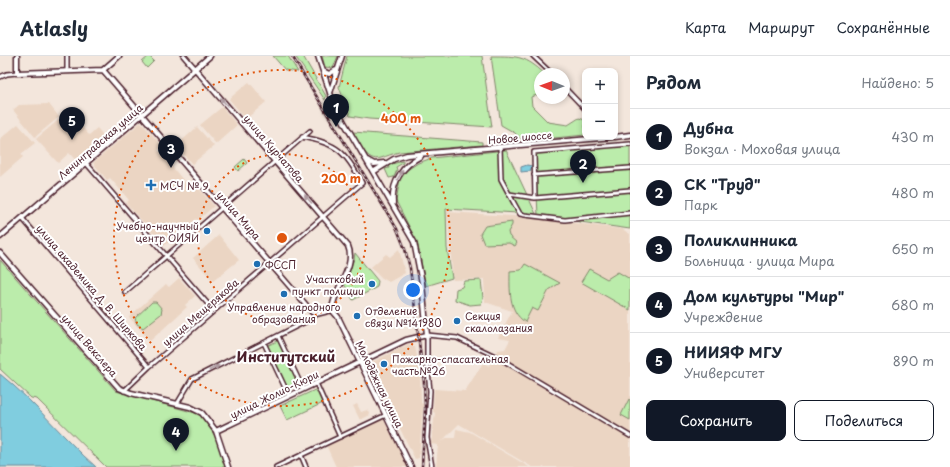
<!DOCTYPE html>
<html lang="ru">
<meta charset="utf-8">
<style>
:root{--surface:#fff;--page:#f2f2f3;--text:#1f2937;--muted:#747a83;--line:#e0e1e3;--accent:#111827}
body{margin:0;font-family:"Playpen Sans",sans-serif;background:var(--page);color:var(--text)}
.controls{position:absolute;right:12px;top:12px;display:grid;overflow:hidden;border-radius:8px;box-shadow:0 2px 6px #0003}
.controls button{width:36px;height:36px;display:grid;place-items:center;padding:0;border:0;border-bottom:1px solid var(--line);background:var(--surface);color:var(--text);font:20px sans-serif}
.compass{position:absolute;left:534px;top:12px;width:36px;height:36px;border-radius:50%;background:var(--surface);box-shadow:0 2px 6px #0003;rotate:271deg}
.you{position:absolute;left:413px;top:234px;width:14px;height:14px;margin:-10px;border:3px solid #fff;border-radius:50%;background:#1a73e8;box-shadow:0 0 0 6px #1a73e833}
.badge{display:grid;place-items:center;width:26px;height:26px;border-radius:50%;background:var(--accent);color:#fff;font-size:13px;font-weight:700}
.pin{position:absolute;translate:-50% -33px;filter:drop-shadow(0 1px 2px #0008)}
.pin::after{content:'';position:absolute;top:21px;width:14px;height:12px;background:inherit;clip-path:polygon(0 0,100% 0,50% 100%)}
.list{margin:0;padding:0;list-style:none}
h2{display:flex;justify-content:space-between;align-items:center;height:52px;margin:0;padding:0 16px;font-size:17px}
h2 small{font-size:13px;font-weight:400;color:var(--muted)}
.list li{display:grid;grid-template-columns:26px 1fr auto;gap:12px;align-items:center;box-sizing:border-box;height:56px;padding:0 16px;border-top:1px solid var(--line)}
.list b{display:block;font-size:15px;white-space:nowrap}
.list p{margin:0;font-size:13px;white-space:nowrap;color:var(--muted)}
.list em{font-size:13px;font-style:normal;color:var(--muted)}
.actions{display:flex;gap:8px;padding:12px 16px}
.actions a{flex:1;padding:9px 0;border:1px solid var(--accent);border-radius:8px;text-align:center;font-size:14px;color:var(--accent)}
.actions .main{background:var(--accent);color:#fff}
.map{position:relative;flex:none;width:630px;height:411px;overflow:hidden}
header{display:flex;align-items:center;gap:24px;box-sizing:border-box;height:56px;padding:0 20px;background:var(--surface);border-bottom:1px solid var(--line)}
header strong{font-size:19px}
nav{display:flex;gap:22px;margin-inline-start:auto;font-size:14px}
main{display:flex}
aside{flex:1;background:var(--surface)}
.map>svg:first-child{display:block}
.built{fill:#ebd5c3}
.green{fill:#bbecab;stroke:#82866b}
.water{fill:#80cddf;stroke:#6a8797}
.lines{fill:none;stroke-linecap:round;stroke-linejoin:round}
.street-casing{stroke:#4a1f2b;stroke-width:6}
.secondary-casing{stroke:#4a1f2b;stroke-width:7}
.street{stroke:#fff;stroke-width:3}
.secondary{stroke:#fff;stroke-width:4}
.rail-casing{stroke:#4a1f2b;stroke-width:2.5}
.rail{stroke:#fff;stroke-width:1;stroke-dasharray:3;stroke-linecap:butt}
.oneway{fill:#ae9aa0}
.ring{fill:none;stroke:#e0560e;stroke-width:2;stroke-dasharray:2 4}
.poi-dot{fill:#1f6fb2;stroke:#fff;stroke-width:1.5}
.labels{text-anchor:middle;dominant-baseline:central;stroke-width:4;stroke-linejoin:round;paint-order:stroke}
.street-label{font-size:10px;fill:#4a1f2b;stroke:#fff}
.poi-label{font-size:10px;fill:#4a1f2b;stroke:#fff;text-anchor:start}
.district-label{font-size:14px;font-weight:bold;fill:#4a1f2b;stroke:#fff}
.centre{fill:#e0560e;stroke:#fff;stroke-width:2}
.ring-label{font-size:12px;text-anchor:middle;font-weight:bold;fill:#e0560e;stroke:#fff;stroke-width:4;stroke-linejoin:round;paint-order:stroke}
</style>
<header>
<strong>Atlasly</strong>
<nav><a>Карта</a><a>Маршрут</a><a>Сохранённые</a></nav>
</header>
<main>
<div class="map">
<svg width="630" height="411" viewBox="0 0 630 411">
<rect width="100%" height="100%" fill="#f3e6dc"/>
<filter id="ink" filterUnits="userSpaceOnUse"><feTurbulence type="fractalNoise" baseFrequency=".025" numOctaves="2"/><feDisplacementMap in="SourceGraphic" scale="8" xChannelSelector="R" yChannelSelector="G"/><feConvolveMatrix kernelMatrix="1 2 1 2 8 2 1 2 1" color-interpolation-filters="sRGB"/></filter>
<g filter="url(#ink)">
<!-- built -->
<path class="built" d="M 249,26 L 266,46 L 246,63 L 229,43 Z
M 49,48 L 59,61 L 35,81 L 13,54 L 19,49 Z
M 222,51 L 237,69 L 216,88 L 200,69 Z
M 69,55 L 89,79 L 97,72 L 108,85 L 81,110 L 69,97 L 58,107 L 36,83 Z
M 141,66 L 162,90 L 158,94 L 189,131 L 194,127 L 214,150 L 198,164 L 196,163 L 164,190 L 126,147 L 129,144 L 110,122 L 107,124 L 93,107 Z
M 18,68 L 35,87 L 21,98 L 23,101 L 0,121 L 0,83 Z
M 197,71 L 214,90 L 192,108 L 176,90 Z
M 447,156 L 526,161 L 622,173 L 630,178 L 630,411 L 532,411 L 459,368 L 440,387 L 446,382 L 455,382 L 456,373 L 470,376 L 529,411 L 436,411 L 438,389 L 431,388 L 435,357 L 433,356 L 434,333 L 465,335 L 483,307 L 489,310 L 498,294 L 505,293 L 510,284 L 498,282 L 512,255 L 485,246 L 484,223 L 453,224 Z
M 219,179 L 239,204 L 213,225 L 193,202 Z
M 399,193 L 405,217 L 389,226 L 382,222 L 371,211 L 386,198 L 390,201 Z
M 179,222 L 195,240 L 185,249 L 187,251 L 150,285 L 129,261 L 166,228 L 169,231 Z
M 409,288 L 415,291 L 420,313 L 421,347 L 423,348 L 419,402 L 415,403 L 368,308 Z
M 357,348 L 361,356 L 367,354 L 370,359 L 360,364 L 353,350 Z
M 381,362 L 384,364 L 408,411 L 336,411 L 326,389 Z"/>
<!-- green -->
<path class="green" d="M 149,0 L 154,5 L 147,12 L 142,6 Z
M 273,0 L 288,0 L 298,16 L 285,14 Z
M 295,0 L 303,0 L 326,40 L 325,44 Z
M 322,0 L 338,0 L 333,12 L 325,11 Z
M 347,0 L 482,0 L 492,71 L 369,63 L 350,60 L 339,31 Z
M 491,0 C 519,0 525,0 545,18 L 540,18 L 540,38 L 531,41 L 532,50 L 548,66 L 568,69 L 579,62 L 585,64 L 585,79 L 523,85 L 515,77 L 501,69 Z
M 353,76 L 482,86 L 482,89 L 399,96 C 392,98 387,100 381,102 C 366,107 359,86 353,76 Z
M 630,86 L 630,173 L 538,160 L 535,95 Z
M 506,94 L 536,158 L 446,153 L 447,192 L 452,222 L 426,230 L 417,186 L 396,145 L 400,123 L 407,114 L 418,107 L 432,102 Z
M 244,103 L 247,107 L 238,115 L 235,111 Z
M 403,105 L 403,107 L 396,111 L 397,114 L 394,121 L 389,122 L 385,113 L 389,112 L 388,109 Z
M 512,166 L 512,169 L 508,176 L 509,180 L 517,187 L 515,190 L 509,187 L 484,188 L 480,178 L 485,170 Z
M 355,197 L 378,225 L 377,231 L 353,244 L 344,228 L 354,203 Z
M 0,204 L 116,335 L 199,358 L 209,370 L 218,386 L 225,411 L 106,411 L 37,343 L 31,342 L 0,313 Z
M 525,208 L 560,227 L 549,234 L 538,255 L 532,252 L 525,266 C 508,255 510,233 510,215 L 521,214 Z
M 589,213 L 607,223 L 618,216 L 630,223 L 630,254 L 581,226 Z
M 481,224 L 483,242 L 481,248 L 470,249 L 455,244 L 456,233 L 462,231 L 464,225 Z
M 152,246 L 156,246 L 162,253 L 161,258 L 143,272 L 137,268 L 135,262 Z
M 278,285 L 298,327 L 287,332 L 266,290 Z
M 317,333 L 323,347 L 287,364 L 280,350 Z
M 629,343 L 630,344 L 630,364 L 621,359 Z"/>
<!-- water -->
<path class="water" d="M 527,109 L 532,110 L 530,115 L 521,116 L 521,111 Z
M 0,318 C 35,346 63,382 96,411 L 0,411 Z"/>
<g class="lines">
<defs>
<path id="street" d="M 67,0 L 67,15
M 533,0 L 552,18
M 0,21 L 7,18 L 17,17
M 564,31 L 585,53
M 500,91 L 501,123 L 509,138 L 535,142 L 534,96 L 630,88
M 86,107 L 214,255
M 534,119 L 630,112
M 509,138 L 520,158 L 525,159 L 565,164 L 630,157
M 535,142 L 630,134
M 22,162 L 149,311
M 125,236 L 310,75
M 278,280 L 303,333
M 264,287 L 289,340
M 499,302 L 630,380
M 316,327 L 340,381
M 124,335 L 149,311 L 362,127 C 346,96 337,87 302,81
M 177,348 L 192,323 L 313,262 L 316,258
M 301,399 L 306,411
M 276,411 L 386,359
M 432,411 L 427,382 L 430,335 L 427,305 L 427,279 L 457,282 L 495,300"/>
<path id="secondary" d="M 17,0 L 17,17 L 103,14 L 119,0
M 184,0 L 348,190 C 357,211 333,233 332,254
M 103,14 L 312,256 L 316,258 L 332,254
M 323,15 L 329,18 L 336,14
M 330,37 L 342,0
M 615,81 L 630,79
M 367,104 L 374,108 L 384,107
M 373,116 L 394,103 L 407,99 L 613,81
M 393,147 C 391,126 403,109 421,100
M 0,181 L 210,0
M 0,197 L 119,332 L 131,337 L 190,351 L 202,357 L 216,375 L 228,411
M 332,254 L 338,261 L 411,411
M 216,375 L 406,284 L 427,279 L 422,227 L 414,186 L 334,49 L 318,0"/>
</defs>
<!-- street casing -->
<use href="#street" class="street-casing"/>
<!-- secondary casing -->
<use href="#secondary" class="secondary-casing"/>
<!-- street -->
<use href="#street" class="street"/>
<!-- secondary -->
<use href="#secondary" class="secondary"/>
<defs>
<path id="rail" d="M 292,0 L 397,173 L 405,193 L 410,212 L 424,327 L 425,352 L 422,411"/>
</defs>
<!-- rail casing -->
<use href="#rail" class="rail-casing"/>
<!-- rail -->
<use href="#rail" class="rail"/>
</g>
<!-- one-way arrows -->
<defs><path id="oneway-solid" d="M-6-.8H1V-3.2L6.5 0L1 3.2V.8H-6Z"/></defs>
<g class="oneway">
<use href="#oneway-solid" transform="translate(224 46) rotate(-131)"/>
<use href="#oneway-solid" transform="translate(400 119) rotate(-59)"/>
<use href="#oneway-solid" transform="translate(308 143) rotate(-131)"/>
<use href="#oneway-solid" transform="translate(214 312) rotate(-27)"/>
</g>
</g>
<!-- distance rings -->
<g class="ring">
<circle cx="282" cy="182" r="84"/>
<circle cx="282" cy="182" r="168"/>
</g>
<!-- markers -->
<g class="poi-dot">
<path d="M149 123h4v4h4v4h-4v4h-4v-4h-4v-4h4z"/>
<circle cx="207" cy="175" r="4"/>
<circle cx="257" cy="208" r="4"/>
<circle cx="372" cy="228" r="4"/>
<circle cx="284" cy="238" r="4"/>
<circle cx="357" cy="260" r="4"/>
<circle cx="457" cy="265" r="4"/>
<circle cx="384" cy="308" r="4"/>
</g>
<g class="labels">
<!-- street labels -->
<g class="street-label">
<text transform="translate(520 81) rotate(-5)">Новое шоссе</text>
<text transform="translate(100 85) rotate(-41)">Ленинградская улица</text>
<text transform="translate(274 92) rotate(49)">улица Курчатова</text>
<text transform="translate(239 159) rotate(49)">улица Мира</text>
<text transform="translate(92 231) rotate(49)">улица академика Д. В. Ширкова</text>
<text transform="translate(200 256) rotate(-41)">улица Мещерякова</text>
<text transform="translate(90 289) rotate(49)">улица Векслера</text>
<text transform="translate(380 328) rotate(64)">Молодёжная улица</text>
<text transform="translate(274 338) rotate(-26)">улица Жолио-Кюри</text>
</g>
<!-- poi labels -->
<g class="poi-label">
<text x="160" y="129">МСЧ № 9</text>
<text x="199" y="169" text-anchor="end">Учебно-научный<tspan x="199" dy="12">центр ОИЯИ</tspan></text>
<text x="265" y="208">ФССП</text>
<text x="364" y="222" text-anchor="end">Участковый<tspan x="364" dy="12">пункт полиции</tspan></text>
<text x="284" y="250" text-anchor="middle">Управление народного<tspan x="284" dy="12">образования</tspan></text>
<text x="365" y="254">Отделение<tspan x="365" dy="12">связи №141980</tspan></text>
<text x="465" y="259">Секция<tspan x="465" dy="12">скалолазания</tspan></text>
<text x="392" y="302">Пожарно-спасательная<tspan x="392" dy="12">часть№26</tspan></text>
</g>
<!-- district labels -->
<g class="district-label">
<text x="286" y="300">Институтский</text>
</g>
</g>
<circle cx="282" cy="182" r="6" class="centre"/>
<g class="ring-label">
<text x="401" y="67">400 m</text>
<text x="341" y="127">200 m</text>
</g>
</svg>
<div class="controls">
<button>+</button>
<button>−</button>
</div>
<svg class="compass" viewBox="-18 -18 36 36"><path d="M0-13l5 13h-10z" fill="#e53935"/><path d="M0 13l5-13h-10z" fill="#747a83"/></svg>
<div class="you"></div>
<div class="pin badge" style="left:336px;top:71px">1</div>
<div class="pin badge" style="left:583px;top:127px">2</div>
<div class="pin badge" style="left:171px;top:112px">3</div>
<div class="pin badge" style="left:176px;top:395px">4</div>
<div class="pin badge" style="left:72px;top:84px">5</div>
</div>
<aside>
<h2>Рядом<small>Найдено: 5</small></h2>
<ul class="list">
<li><span class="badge">1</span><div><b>Дубна</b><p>Вокзал · Моховая улица</p></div><em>430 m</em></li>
<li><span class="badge">2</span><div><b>СК &quot;Труд&quot;</b><p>Парк</p></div><em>480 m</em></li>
<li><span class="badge">3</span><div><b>Поликлинника</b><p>Больница · улица Мира</p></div><em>650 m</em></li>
<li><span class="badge">4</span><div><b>Дом культуры &quot;Мир&quot;</b><p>Учреждение</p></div><em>680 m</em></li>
<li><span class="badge">5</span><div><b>НИИЯФ МГУ</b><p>Университет</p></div><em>890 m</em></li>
</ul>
<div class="actions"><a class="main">Сохранить</a><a>Поделиться</a></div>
</aside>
</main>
